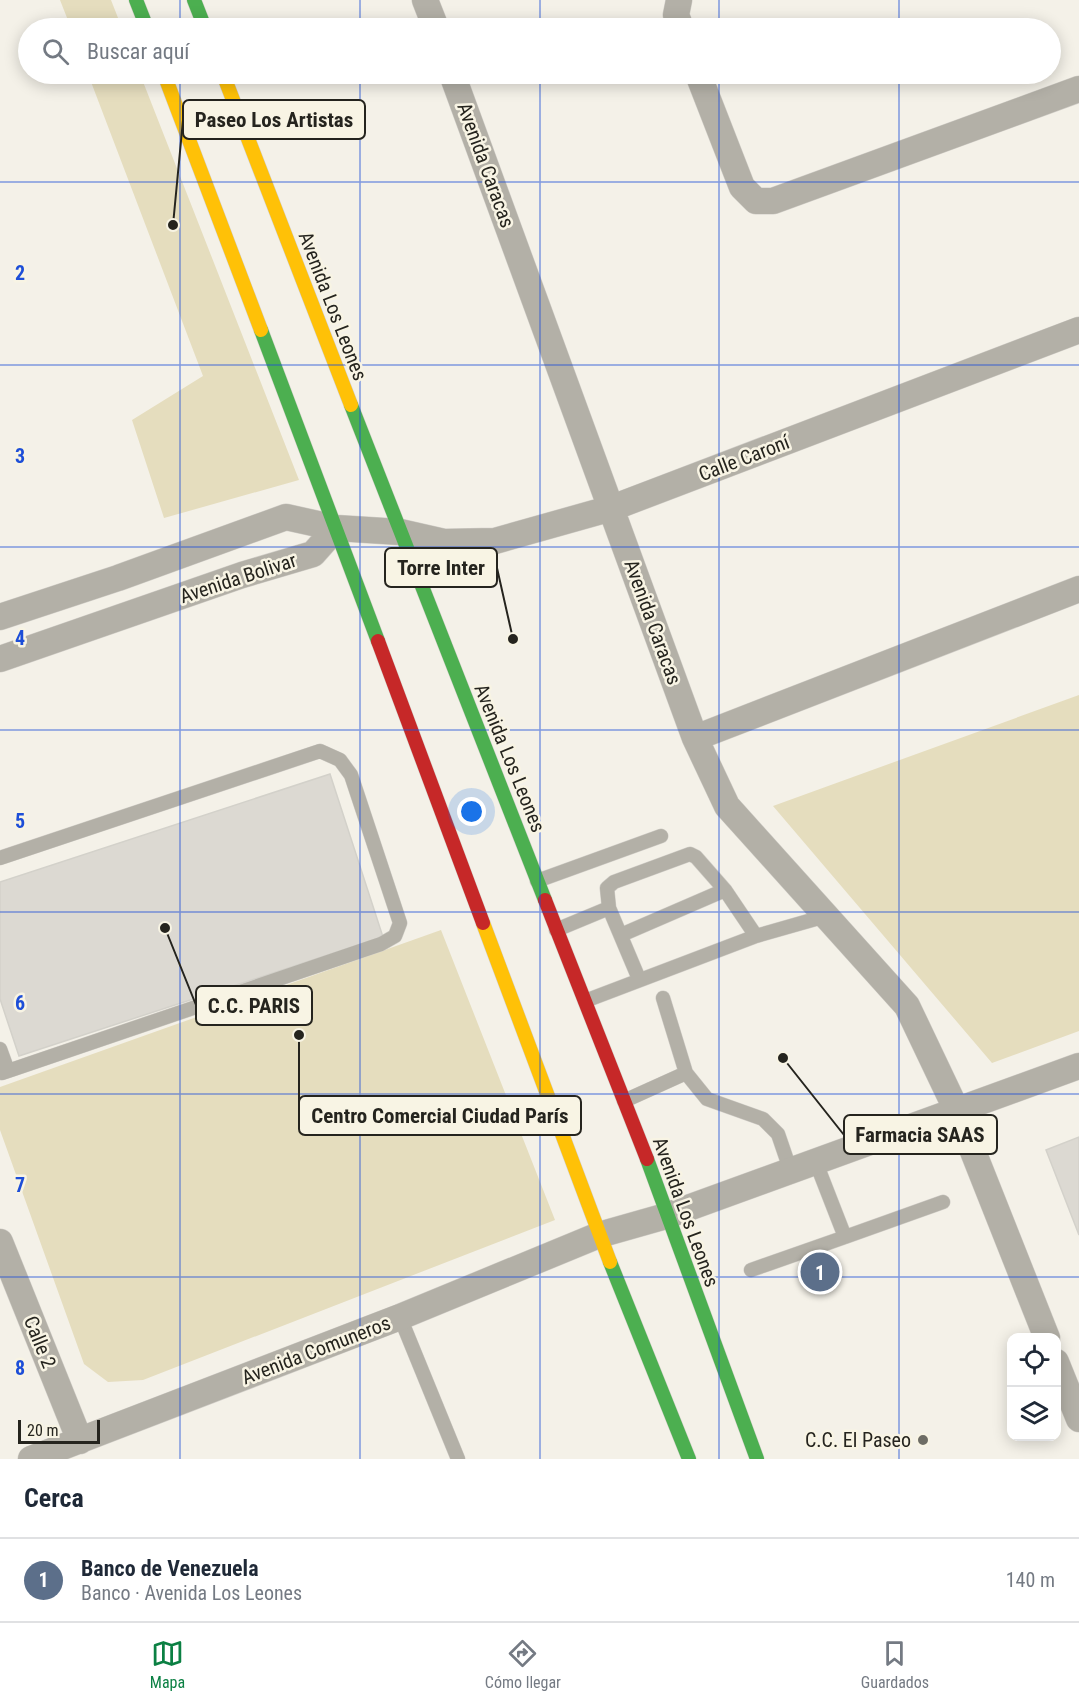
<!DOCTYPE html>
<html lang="es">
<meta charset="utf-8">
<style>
:root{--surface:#fff;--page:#f6f6f7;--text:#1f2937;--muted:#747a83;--line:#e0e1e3;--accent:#0b8043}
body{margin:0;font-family:"Roboto Condensed",sans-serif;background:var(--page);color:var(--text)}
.controls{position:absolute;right:18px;bottom:18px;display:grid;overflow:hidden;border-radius:12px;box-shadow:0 3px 15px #0003}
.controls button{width:54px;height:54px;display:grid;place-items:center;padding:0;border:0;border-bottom:2px solid var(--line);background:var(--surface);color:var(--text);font:30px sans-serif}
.scale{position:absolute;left:18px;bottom:15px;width:82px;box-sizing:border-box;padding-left:6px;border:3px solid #25241e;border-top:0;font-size:16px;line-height:21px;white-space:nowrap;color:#25241e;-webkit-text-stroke:4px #f8f4e4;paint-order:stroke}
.you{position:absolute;left:472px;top:812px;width:21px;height:21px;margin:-15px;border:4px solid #fff;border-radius:50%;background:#1a73e8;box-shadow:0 0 0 9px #1a73e833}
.badge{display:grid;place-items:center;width:39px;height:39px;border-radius:50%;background:var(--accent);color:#fff;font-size:20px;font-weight:700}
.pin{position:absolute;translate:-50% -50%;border:3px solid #fff;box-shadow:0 2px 6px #0006}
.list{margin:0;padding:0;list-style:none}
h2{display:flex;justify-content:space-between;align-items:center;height:78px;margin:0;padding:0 24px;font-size:26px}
h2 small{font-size:20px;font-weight:400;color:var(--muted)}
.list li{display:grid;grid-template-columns:39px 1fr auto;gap:18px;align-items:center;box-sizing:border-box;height:84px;padding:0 24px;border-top:2px solid var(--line)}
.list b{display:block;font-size:22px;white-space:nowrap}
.list p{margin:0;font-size:20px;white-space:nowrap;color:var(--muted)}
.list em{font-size:20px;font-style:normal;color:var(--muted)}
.icon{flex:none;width:33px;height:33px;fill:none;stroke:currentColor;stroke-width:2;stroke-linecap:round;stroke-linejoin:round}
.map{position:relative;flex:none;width:1079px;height:1459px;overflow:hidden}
.search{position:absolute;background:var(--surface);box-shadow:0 3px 15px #0003;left:18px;right:18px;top:18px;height:66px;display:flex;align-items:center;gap:15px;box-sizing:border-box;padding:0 21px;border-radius:33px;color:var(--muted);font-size:22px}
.sheet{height:162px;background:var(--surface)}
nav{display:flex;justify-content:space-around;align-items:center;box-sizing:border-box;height:84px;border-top:2px solid var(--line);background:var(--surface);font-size:16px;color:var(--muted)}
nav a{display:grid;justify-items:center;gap:3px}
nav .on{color:var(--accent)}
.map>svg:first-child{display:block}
.green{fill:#e5ddbe}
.building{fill:#dcd9d2;stroke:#d3d1ca;stroke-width:1.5}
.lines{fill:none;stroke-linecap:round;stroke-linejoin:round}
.lane-casing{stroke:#d2cfc9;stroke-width:15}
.street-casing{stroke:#d2cfc9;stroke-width:27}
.fast-casing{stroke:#d2cfc9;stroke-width:15}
.slow-casing{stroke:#d2cfc9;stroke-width:15}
.jam-casing{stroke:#d2cfc9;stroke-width:15}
.lane{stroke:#b3b0a7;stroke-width:14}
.street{stroke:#b3b0a7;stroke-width:26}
.fast{stroke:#4caf50;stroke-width:14}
.slow{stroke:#ffc107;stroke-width:14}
.jam{stroke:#c62828;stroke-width:14}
.grid{fill:none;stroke:#1d4ed8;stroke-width:1.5;stroke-opacity:0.55}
.poi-dot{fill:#6d6c65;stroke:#f8f4e4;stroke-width:2}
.labels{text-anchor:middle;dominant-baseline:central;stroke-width:5;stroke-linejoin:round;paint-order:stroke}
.street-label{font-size:20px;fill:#25241e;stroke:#f8f4e4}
.poi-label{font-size:20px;fill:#25241e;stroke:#f8f4e4;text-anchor:end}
.grid-label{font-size:20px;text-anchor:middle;font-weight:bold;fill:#1d4ed8;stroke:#f8f4e4;stroke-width:5;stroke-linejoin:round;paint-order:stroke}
.leader{fill:none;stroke:#25241e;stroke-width:2}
.callout-dot{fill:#25241e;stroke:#f8f4e4;stroke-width:2}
.callout{fill:#f8f4e4;stroke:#25241e;stroke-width:2}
.callout-label{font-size:21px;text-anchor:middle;font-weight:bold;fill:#25241e}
</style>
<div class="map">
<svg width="1079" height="1459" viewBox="0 0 1079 1459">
<rect width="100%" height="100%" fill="#f4f1e8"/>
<!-- green -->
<path class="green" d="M 60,0 L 111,0 L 122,28 L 71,28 Z
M 88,74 L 140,74 L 299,480 L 164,518 L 132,420 L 203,376 Z
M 1079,695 L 1079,1031 L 992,1063 L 773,806 Z
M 441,930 L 555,1220 L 143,1380 L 108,1382 L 84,1364 L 0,1130 L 0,1087 Z"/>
<!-- building -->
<path class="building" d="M 330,774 L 383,937 L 19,1056 L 0,999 L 0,882 Z
M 1079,1137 L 1079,1235 L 1046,1150 Z"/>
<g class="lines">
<defs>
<path id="lane" d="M 0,858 L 320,751 L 340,760 L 351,775 L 400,923 L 395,936 L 381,944 L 8,1071
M 537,881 L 661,836
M 609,908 L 639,979
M 556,930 L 609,908 L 607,888 L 614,882 L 690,854 L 696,857 L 725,890 L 756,936 L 585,1001
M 621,935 L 725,890
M 756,936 L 826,916
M 663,998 L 686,1073 L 707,1099 L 763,1119 L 778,1134 L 790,1169
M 0,1049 L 8,1071 L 2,1073
M 624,1101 L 686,1073
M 845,1237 L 943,1202
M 751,1270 L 845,1237 L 815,1160
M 400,1317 L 458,1459"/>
<path id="street" d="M 425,0 L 436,28
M 679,0 L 676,15 L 681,28
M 452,74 L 695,738 L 727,806 L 907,1006 L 957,1111 L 1047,1338
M 698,74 L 742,187 L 756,201 L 773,201 L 1079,89
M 0,617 L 118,578 L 286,517 L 336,528 L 400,532 L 444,542 L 495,541 L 612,508 L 1079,330
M 0,659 L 242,575 L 313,554 L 336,528
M 695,738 L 1079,589
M 0,1242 L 80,1441
M 1056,1362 L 1079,1419
M 31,1459 L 400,1317 L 599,1235 L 666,1216 L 1079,1066"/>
<path id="fast" d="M 136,0 L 147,28
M 194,0 L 205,28
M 261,330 L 378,641
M 351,405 L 545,900
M 647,1159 L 757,1459
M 610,1262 L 689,1459"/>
<path id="slow" d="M 164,74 L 261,330
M 223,74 L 351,405
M 483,923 L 610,1262"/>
<path id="jam" d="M 378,641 L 483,923
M 545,900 L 647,1159"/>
</defs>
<!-- lane casing -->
<use href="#lane" class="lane-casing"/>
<!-- street casing -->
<use href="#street" class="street-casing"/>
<!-- fast casing -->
<use href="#fast" class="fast-casing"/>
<!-- slow casing -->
<use href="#slow" class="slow-casing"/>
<!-- jam casing -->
<use href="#jam" class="jam-casing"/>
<!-- lane -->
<use href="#lane" class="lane"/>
<!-- street -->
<use href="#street" class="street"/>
<!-- fast -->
<use href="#fast" class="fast"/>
<!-- slow -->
<use href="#slow" class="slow"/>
<!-- jam -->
<use href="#jam" class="jam"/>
</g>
<!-- grid -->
<path class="grid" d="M 180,0 L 180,28M 360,0 L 360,28M 540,0 L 540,28M 719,0 L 719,28M 899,0 L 899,28M 180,74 L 180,1459M 360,74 L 360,1459M 540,74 L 540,1459M 719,74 L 719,1459M 899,74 L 899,1459M 0,182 L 1079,182M 0,365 L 1079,365M 0,547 L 1079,547M 0,730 L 1079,730M 0,912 L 1079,912M 0,1094 L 1079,1094M 0,1277 L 1079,1277"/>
<!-- markers -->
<circle class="poi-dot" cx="923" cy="1440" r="6"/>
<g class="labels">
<!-- street labels -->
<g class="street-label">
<text transform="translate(486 165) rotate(70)">Avenida Caracas</text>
<text transform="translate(333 306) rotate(69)">Avenida Los Leones</text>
<text transform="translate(744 458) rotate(-21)">Calle Caroní</text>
<text transform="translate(238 578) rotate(-18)">Avenida Bolivar</text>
<text transform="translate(653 622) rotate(70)">Avenida Caracas</text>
<text transform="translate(510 758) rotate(68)">Avenida Los Leones</text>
<text transform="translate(686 1212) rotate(70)">Avenida Los Leones</text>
<text transform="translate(40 1342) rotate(68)">Calle 2</text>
<text transform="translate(316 1350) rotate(-21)">Avenida Comuneros</text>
</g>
<!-- poi labels -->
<g class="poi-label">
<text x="911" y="1440">C.C. El Paseo</text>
</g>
</g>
<g class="grid-label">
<text x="20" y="280">2</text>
<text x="20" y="463">3</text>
<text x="20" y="645">4</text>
<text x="20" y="828">5</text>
<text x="20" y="1010">6</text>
<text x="20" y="1192">7</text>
<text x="20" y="1375">8</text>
</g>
<!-- callouts -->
<path class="leader" d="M173 225L183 120M513 639L497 568M165 928L196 1005M299 1035L299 1116M783 1058L844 1135"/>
<g class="callout-dot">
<circle cx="173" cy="225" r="6"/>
<circle cx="513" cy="639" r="6"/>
<circle cx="165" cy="928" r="6"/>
<circle cx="299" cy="1035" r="6"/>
<circle cx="783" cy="1058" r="6"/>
</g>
<g class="callout">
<rect x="183" y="100" width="182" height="39" rx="6"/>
<rect x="385" y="548" width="112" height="39" rx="6"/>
<rect x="196" y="986" width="116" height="39" rx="6"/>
<rect x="299" y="1096" width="282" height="39" rx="6"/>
<rect x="844" y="1115" width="153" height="39" rx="6"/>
</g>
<g class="callout-label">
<text x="274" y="127">Paseo Los Artistas</text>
<text x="441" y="575">Torre Inter</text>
<text x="254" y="1013">C.C. PARIS</text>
<text x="440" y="1123">Centro Comercial Ciudad París</text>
<text x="920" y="1142">Farmacia SAAS</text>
</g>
</svg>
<div class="controls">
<button><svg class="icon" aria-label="locate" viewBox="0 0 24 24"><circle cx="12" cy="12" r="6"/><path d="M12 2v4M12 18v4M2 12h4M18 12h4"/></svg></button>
<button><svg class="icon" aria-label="layers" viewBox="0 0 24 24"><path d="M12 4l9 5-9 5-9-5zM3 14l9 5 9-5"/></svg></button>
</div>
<div class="scale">20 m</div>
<div class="you"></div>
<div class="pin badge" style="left:820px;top:1272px;background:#5c6f8a">1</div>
<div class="search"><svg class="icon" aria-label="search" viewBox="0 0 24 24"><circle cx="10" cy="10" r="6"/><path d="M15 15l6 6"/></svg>Buscar aquí</div>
</div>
<section class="sheet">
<h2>Cerca<small></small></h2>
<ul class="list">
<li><span class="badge" style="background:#5c6f8a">1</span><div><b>Banco de Venezuela</b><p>Banco · Avenida Los Leones</p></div><em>140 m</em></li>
</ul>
</section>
<nav>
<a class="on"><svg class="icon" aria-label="map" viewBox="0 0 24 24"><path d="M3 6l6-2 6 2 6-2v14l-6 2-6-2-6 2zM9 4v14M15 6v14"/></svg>Mapa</a>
<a><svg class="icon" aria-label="directions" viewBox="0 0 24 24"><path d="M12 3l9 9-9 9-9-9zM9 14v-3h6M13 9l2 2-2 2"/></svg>Cómo llegar</a>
<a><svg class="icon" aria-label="saved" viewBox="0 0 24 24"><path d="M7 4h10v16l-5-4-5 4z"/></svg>Guardados</a>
</nav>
